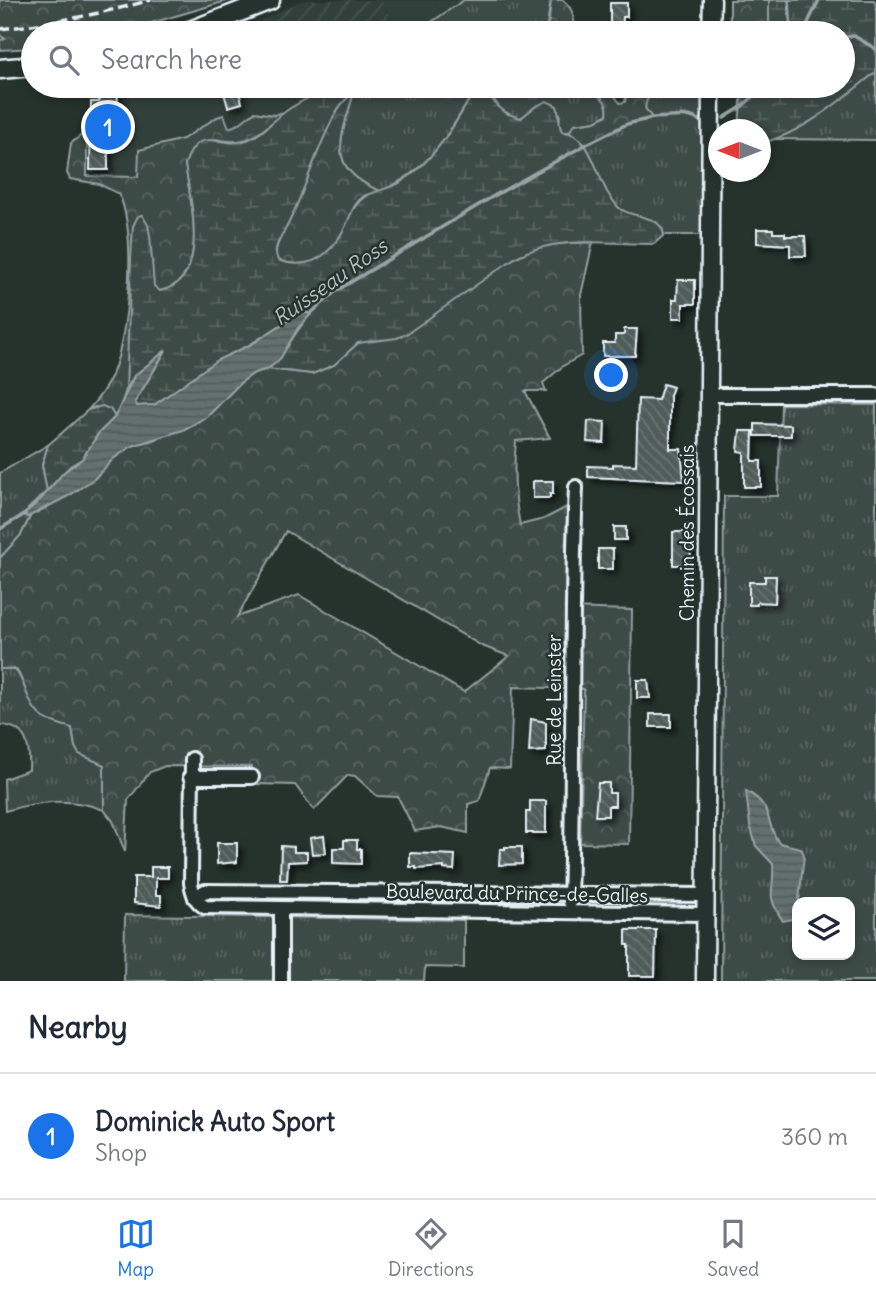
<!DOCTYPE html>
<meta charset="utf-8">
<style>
:root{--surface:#fff;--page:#f2f2f3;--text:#1f2937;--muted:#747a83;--line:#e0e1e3;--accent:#1a73e8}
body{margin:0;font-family:Delius,sans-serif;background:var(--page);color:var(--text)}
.controls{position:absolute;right:21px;bottom:21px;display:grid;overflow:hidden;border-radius:14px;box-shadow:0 4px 10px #0003}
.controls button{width:63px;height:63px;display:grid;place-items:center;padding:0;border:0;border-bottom:2px solid var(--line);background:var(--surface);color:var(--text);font:35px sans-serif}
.compass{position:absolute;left:708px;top:119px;width:63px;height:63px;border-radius:50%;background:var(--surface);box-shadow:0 4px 10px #0003;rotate:270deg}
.you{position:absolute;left:612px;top:376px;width:24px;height:24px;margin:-18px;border:5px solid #fff;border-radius:50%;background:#1a73e8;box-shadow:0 0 0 10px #1a73e833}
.badge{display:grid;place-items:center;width:46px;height:46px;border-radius:50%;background:var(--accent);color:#fff;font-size:23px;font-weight:700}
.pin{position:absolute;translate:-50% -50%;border:4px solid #fff;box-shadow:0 2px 7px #0006}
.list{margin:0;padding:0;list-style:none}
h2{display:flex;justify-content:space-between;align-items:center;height:91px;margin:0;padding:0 28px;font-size:30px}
h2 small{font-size:23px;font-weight:400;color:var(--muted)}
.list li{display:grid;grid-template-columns:46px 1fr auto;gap:21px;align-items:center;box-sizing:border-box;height:126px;padding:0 28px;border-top:2px solid var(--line)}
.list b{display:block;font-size:26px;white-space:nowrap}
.list p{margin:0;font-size:23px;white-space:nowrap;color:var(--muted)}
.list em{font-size:23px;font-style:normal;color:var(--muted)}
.icon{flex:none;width:38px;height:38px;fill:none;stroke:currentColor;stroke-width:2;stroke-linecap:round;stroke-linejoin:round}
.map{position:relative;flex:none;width:876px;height:981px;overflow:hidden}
.search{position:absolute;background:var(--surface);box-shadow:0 4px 10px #0003;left:21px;right:21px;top:21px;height:77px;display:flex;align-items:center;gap:18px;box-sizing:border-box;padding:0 24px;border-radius:38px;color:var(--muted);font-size:26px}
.sheet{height:217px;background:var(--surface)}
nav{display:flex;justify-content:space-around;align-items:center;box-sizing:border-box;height:98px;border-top:2px solid var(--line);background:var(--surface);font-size:19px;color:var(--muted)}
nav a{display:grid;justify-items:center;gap:4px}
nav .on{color:var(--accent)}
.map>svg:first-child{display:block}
.built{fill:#333f3a}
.industrial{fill:url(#industrial-furrows)}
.grass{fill:url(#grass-tufts);stroke:#939ea0;stroke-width:2;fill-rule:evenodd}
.forest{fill:url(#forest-crowns);stroke:#939ea0;stroke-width:2;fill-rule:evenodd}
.wetland{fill:url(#wetland-marsh);stroke:#939ea0;stroke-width:2}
.water{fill:url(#water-rules);stroke:#98a3a5;stroke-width:2}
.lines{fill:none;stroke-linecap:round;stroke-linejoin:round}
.stream{stroke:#98a3a5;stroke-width:3.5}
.building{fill:url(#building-back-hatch);stroke:#e8f1f8;stroke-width:2;filter:url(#shadow)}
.minor-casing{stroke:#e8f1f8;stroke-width:18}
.secondary-casing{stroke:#e8f1f8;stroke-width:21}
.primary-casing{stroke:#e8f1f8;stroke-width:23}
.minor{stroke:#26332d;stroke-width:12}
.secondary{stroke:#26332d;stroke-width:16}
.primary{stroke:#26332d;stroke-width:18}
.rail{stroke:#e8f1f8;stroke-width:3.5;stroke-dasharray:10 5;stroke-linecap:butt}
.labels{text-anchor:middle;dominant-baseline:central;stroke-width:5;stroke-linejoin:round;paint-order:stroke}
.street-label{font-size:19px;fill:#e8f1f8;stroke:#26332d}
.water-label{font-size:21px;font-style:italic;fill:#b3bdc0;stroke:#26332d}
</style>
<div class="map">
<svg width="876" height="981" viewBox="0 0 876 981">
<defs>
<pattern id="industrial-furrows" width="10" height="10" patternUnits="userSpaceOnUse" patternTransform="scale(1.75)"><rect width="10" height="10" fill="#333f3a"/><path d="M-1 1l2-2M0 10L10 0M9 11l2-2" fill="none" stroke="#47524e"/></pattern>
<pattern id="grass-tufts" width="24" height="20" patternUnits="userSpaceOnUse" patternTransform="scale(1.75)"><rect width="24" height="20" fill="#3e4b47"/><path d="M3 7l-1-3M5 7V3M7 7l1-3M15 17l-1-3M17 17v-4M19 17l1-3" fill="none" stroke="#5a6562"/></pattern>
<pattern id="forest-crowns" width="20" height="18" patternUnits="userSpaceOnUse" patternTransform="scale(1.75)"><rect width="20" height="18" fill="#3e4b47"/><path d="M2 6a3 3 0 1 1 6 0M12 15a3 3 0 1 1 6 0" fill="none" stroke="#5a6562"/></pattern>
<pattern id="wetland-marsh" width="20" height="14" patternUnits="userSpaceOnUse" patternTransform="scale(1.75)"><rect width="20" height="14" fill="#3e4b47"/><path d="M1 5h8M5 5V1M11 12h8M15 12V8" fill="none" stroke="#5a6562"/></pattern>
<pattern id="water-rules" width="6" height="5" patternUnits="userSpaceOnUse" patternTransform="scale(1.75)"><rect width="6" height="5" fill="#636f6d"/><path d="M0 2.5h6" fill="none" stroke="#535a5a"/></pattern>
<pattern id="building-back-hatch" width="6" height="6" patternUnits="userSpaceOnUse" patternTransform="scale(1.75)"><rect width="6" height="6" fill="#505c59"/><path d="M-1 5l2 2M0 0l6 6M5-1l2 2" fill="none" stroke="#697472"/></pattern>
<filter id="shadow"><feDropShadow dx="4.5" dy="4.5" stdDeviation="3.5" flood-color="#0009"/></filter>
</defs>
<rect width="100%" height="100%" fill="#26332d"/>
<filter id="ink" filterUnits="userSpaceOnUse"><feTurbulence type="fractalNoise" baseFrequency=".0143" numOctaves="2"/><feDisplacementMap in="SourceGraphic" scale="14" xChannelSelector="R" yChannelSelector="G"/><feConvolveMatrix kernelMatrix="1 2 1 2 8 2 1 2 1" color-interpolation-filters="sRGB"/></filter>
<g filter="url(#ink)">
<!-- built -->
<path class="built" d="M 381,0 L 464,0 L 415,33 L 400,33 Z
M 268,17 L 274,33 L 230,33 L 250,25 Z
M 91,86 L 290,86 L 296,104 L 274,115 L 261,113 L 246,117 L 239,124 L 228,128 L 224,115 L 217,117 L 191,135 L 169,144 L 139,177 L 108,176 L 108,170 L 90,170 Z"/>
<!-- industrial -->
<path class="industrial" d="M 303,0 L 381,0 L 400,33 L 274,33 L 268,17 Z
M 290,86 L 333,86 L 296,104 Z"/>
<!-- grass -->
<path class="grass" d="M 464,0 L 551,0 L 546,31 L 544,33 L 415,33 Z
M 876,72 L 876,140 L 776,139 L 823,112 Z
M 362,86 L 477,86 C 451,130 431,171 380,191 C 324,168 341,139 354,92 Z
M 491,86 L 587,86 L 606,102 L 608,108 L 607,115 L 596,121 L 575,124 L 569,132 L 562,132 L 559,126 L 560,114 L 536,106 L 521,118 C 504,115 497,107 490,92 Z
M 663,86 L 693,86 L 703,90 L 703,235 L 664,235 C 660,213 633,220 619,208 C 601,193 598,164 585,145 L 627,124 L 652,118 L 645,108 L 647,99 L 658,92 Z
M 781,404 L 876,405 L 876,981 L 721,981 L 724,496 L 778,496 ZM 797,902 L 850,902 L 850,955 L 797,955 Z
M 48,445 L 42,465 L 47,491 L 28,509 L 28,517 L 31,515 L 21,535 L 0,558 L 0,473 Z
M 0,669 L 15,669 C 26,684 29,707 45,718 C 51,723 64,725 72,728 L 75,747 L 104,765 L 104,810 C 71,797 38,801 5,811 L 4,779 L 29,770 C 30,747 28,726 0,725 Z
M 125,915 L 464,920 L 464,968 L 425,967 L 424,981 L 124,981 Z"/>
<!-- forest -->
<path class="forest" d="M 0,0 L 230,0 L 117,33 L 33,33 L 33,48 L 0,50 L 0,40 L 5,39 L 0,35 Z
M 551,0 L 563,0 C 575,11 575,18 571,33 L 544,33 L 549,20 Z
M 730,0 L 769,0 L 769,33 L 730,33 Z
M 587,86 L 607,86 L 620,103 L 625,102 L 628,86 L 663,86 L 658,92 L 647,99 L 645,108 L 652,118 L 627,124 L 585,145 L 580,139 L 569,132 L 575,124 L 596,121 L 607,115 C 610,101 597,93 587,86 Z
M 354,92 C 341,139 324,168 380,191 C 375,193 368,194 364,196 C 352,204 351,217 345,229 C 330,257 308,271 277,260 C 273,249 280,239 285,229 C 306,190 316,145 339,108 C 343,101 348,96 354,92 Z
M 254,112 L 274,115 L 284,112 C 261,133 248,147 215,139 L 185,164 C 190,200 212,280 160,291 L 154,287 L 152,280 L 150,236 L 126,390 L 121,405 L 115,417 L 110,409 L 95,407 L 88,410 C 98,399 106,388 112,375 C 129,334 137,234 119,194 L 99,184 L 70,179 L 67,173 L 71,143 L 87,131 L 87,176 L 138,177 L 139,150 L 183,139 L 217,117 L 224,115 L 229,128 L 239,124 Z
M 593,242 L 581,295 L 582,355 L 563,366 L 543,383 L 546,391 L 525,391 L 550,438 L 516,441 C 513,471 514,496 520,525 L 544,519 L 567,507 L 565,608 L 632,610 L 629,844 L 580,843 L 584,689 L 513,687 L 510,769 L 490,768 L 479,801 L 468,804 L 468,833 L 441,827 L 415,831 L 398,797 L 377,796 L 355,776 L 348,775 L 314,810 L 295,785 L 254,784 L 252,767 L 165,766 L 150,772 L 128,800 L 125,852 L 113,821 L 104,810 L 104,765 L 79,754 L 75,747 L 72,728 C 63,725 53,723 44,718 C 28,709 26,683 16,669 L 0,669 L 0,558 L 21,535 L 31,515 L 70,495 L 95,478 L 113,459 L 132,446 L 154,440 L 207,417 L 240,383 L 254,373 L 268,369 L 312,374 L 334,365 L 358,343 L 367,340 L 533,248 L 554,244 ZM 286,531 L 482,646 L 509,656 L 464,692 L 299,595 L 237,617 Z"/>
<!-- wetland -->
<path class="wetland" d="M 769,0 L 874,0 L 876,6 L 876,72 C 841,99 805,133 761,143 L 760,130 L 739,129 L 742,86 L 843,86 L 843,33 L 769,33 Z
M 333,86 L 362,86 C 353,93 344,99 338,109 C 316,147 306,191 285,230 C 280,239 272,249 278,260 C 308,271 328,258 343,231 C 350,219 351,208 362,199 C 372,190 389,190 401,182 C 436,160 457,121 477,86 L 491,86 C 487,104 506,115 521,118 L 536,106 L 547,101 L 557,106 C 560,115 558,124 562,132 C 591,132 596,176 609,195 C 612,199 616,205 619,208 C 633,219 661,214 664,235 L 654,244 C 607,244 559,235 516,257 L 408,333 L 397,338 L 358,343 L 334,365 L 312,374 L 268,369 C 286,354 294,331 311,314 L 300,313 L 154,405 L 137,406 L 135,402 L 165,352 L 134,376 L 126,390 L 131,259 L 133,226 L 138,216 L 142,215 L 148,225 L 150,236 L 154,286 L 160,291 C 212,280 190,200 185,164 C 200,122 219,150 247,140 C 262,135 273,120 286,111 C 300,101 317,94 333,86 Z
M 102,406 L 110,409 L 115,417 L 99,433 L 82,459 L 70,466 L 47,491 L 42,465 L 48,445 L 88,410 Z"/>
<!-- water -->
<path class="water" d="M 299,313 L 312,313 L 298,328 L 280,359 L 268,369 L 254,373 L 240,383 L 207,417 L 183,430 L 132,446 L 113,459 L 95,478 L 70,495 L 28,517 L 23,515 L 40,500 L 64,472 L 82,459 L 99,433 L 115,417 L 134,376 L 166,350 L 135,402 L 137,406 L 154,405 L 217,360 L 252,344 Z
M 746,791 C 774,806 764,821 779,843 L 801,848 L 804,855 L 797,918 L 783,921 C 764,892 775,894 773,864 L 756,846 L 750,825 Z"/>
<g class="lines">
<!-- stream -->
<path class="stream" d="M 789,0 L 791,33
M 803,33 L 819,0
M 843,37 L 854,36 L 876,49
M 724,118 L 740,108 L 766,86
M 310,314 L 336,291 L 492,197 L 585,145 L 627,124 L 652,118 L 689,116 L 702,121
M 0,529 L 25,514"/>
</g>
<!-- building -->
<path class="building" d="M 610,3 L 627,3 L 627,17 L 623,17 L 622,29 L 610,29 Z
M 222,86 L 238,86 L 242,103 L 228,107 Z
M 99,88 L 118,88 L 117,117 L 125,117 L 125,136 L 108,136 L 108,170 L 90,170 L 91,102 L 99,102 Z
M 757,229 L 773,229 L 773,233 L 785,233 L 785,236 L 805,236 L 806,256 L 790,256 L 790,245 L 757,243 Z
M 678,280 L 695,280 L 695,304 L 683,304 L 683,318 L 673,318 L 673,299 L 677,299 Z
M 624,329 L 637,329 L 635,356 L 603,356 L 603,343 L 615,343 L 615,335 L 624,335 Z
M 663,384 L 673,387 L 670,395 L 670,449 L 681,449 L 684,481 L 588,477 L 588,466 L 613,467 L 613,464 L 636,465 L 638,399 L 658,400 Z
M 588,421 L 605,422 L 604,443 L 587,442 Z
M 755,424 L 791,425 L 791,436 L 755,436 Z
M 740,431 L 753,431 L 752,461 L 761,461 L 761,487 L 744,487 L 744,452 L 738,451 Z
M 533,481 L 553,481 L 553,494 L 550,494 L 550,498 L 533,498 Z
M 614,527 L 626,527 L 626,540 L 614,540 Z
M 673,532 L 688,532 L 688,545 L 692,545 L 689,565 L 673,565 Z
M 598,549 L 613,549 L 613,569 L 598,569 Z
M 765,576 L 776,576 L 775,603 L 757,602 L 757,605 L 749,605 L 749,582 L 765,582 Z
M 637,680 L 648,680 L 650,698 L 637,698 Z
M 650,714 L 671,714 L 671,727 L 650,727 Z
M 531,719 L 546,722 L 546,751 L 529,752 Z
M 598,783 L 609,783 L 609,793 L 615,793 L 615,806 L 608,806 L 608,816 L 595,816 Z
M 530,801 L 546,801 L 546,833 L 526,833 L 526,812 L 530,812 Z
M 324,836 L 326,853 L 312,854 L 310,838 Z
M 344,840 L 357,840 L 357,849 L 361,849 L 361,864 L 333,863 L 333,848 L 344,848 Z
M 217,843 L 237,843 L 237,862 L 217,864 Z
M 281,846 L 294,847 L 294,852 L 307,852 L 307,861 L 288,862 L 287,880 L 280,880 Z
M 505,847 L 522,847 L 522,864 L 499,865 L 500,849 L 505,849 Z
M 410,853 L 455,855 L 454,870 L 444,869 L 444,867 L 416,869 L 416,867 L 410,867 Z
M 151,867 L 168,867 L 168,878 L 156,878 L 156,895 L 161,895 L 161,906 L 134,903 L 134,877 L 151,877 Z
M 626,930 L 656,930 L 655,976 L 629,976 L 629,945 L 626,945 Z"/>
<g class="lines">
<defs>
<path id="minor" d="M 709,395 L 876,395
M 192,759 L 191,883 C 193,894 195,901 205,907 L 704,914
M 190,777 L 252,777
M 195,898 L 205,891 L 704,895
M 570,902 C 574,764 570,625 576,487
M 281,981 L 281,908"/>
<path id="secondary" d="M 711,33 L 712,0
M 705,981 L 711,86"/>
<path id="primary" d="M 185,33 L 270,0
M 0,69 L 33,66"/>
</defs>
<!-- minor casing -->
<use href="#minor" class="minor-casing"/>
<!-- secondary casing -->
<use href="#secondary" class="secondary-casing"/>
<!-- primary casing -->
<use href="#primary" class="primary-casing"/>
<!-- minor -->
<use href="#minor" class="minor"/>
<!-- secondary -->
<use href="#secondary" class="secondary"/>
<!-- primary -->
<use href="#primary" class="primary"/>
<!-- rail -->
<path class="rail" d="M 0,29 C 52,23 101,14 151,0"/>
</g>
</g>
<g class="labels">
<!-- street labels -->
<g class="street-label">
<text transform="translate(687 533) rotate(-90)">Chemin des Écossais</text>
<text transform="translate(554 700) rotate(-90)">Rue de Leinster</text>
<text transform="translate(517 893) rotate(1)">Boulevard du Prince-de-Galles</text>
</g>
<!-- water labels -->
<g class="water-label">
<text transform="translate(330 282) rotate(-35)">Ruisseau Ross</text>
</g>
</g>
</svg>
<div class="controls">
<button><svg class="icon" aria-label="layers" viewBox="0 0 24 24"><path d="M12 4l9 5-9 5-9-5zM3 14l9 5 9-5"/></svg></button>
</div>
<svg class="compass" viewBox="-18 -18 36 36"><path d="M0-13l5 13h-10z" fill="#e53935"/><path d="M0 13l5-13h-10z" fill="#747a83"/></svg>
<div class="you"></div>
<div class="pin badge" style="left:108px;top:127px">1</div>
<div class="search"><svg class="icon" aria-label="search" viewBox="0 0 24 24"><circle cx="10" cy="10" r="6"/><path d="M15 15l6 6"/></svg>Search here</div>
</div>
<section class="sheet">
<h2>Nearby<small></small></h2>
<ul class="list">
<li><span class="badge">1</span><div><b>Dominick Auto Sport</b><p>Shop</p></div><em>360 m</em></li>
</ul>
</section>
<nav>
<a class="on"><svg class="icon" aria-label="map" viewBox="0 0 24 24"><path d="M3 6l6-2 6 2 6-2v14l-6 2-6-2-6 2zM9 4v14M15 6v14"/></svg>Map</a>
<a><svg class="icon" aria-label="directions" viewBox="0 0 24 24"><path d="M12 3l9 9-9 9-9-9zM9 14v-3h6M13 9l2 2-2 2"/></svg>Directions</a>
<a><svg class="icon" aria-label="saved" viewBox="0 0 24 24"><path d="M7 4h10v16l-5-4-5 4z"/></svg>Saved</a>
</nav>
